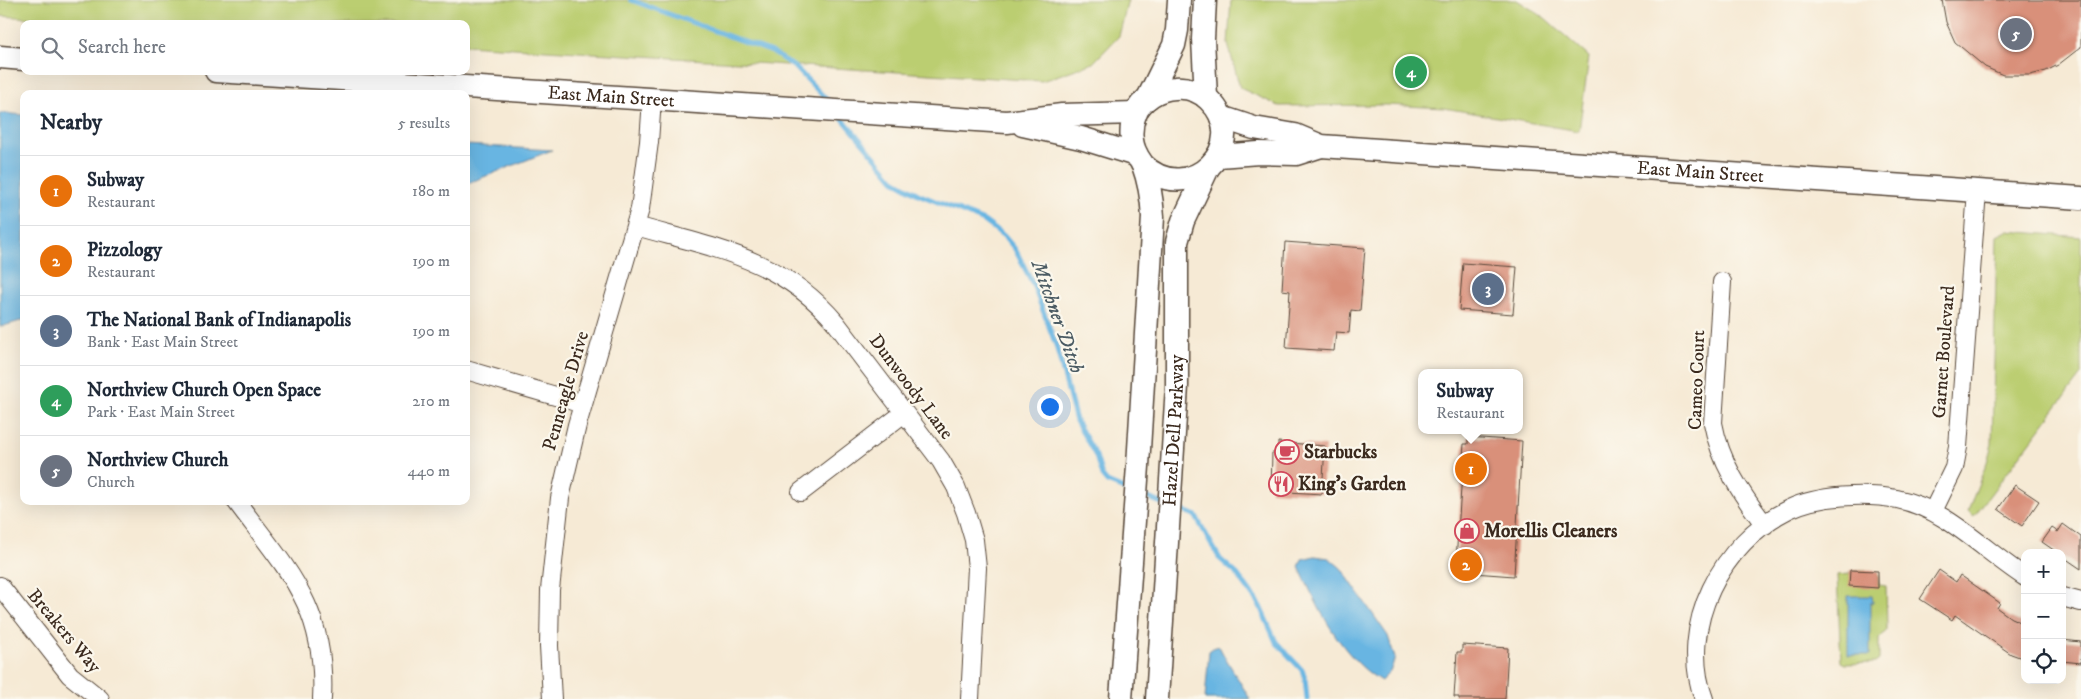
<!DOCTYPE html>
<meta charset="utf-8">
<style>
:root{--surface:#fff;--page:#f2f2f3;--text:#1f2937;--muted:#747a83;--line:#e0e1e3;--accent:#d1495b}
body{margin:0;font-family:"IM FELL DW Pica",serif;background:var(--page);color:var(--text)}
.controls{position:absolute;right:15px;bottom:15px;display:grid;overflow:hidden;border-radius:10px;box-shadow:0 5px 20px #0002}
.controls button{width:45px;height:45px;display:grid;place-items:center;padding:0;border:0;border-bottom:1px solid var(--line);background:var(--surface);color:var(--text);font:25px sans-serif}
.you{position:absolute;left:1049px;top:406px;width:18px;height:18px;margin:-12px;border:4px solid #fff;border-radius:50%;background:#1a73e8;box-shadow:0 0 0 8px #1a73e833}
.badge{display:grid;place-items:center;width:32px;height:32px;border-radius:50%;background:var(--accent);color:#fff;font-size:16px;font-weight:700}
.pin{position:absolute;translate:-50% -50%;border:2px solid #fff;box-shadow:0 1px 5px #0006}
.popup{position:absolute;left:1418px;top:369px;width:105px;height:65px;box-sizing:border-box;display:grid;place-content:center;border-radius:10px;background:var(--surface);filter:drop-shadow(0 1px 4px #0005);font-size:16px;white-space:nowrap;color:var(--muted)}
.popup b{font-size:19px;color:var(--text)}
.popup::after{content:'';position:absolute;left:50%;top:100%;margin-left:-10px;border:10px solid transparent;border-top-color:var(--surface)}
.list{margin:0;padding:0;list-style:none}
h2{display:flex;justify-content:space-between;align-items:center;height:65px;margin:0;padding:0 20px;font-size:21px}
h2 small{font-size:16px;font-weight:400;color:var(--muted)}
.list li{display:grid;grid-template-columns:32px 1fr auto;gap:15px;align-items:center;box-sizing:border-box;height:70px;padding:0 20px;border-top:1px solid var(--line)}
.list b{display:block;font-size:19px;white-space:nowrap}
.list p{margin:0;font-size:16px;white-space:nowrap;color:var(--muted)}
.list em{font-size:16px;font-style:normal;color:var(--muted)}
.icon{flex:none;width:28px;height:28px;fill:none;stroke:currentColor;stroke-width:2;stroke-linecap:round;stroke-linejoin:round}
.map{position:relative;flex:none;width:2081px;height:699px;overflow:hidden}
.search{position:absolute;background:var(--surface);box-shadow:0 5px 20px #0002;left:20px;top:20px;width:450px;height:55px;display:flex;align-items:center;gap:12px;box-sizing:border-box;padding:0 18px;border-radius:10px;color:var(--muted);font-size:19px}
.panel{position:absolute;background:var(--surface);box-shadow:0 5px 20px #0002;left:20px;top:90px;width:450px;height:415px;border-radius:10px}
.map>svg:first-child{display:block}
.green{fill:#bbce71;stroke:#7b7c48}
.water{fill:#68b5e2;stroke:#527080}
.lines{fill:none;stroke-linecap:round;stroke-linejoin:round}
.stream{stroke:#68b5e2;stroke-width:5}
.building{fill:#d9907a}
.minor-casing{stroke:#574739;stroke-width:20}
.major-casing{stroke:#574739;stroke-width:25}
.minor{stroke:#fff;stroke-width:18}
.major{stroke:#fff;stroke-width:22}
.labels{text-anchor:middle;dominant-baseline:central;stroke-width:4.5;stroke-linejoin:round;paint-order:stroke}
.street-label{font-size:19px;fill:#3b2a1e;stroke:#fbf7ec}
.poi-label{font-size:19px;font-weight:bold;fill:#3b2a1e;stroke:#fbf7ec;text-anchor:start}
.water-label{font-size:20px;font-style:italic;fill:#4b5b63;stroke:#fbf7ec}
</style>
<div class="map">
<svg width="2081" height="699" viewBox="0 0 2081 699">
<rect width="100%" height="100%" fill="#fbf7ec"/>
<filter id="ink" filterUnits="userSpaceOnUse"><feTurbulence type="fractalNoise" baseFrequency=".02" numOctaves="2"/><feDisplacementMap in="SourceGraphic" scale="10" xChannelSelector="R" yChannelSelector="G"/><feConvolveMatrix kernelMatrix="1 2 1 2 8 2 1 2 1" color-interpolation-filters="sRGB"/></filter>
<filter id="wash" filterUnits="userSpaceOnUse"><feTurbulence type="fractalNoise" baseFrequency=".0096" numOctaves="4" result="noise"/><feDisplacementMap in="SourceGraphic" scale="20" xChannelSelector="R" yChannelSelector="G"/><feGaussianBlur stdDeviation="1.12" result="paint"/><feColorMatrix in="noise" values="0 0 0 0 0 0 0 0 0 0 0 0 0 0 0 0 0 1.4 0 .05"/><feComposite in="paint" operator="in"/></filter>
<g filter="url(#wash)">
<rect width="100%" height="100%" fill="#f6ead5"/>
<!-- green -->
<path class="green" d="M 0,0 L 1128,0 L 1119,36 L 1093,63 L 1042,81 L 466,45 L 466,24 L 128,24 L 0,16 Z
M 1231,0 L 1517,0 L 1545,18 L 1589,57 L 1579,131 L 1444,108 L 1387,105 L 1279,106 L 1240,88 L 1228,44 Z
M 2007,231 L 2081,237 L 2081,375 L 1974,516 L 1968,511 L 1987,462 L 1992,444 L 1997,236 Z
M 1865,570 L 1866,574 L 1878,574 L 1879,585 L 1886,586 L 1887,630 L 1879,639 L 1879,660 L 1875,663 L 1845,664 L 1841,662 L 1837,575 L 1850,574 L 1850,571 Z"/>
<!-- water -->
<path class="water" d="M 0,113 L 24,115 L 24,320 L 0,327 Z
M 466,145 L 552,150 L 466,184 Z
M 1315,556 L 1329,558 L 1341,568 L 1388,636 L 1395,658 L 1390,672 L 1381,681 C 1341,657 1318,608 1299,567 L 1302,559 Z
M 1848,596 L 1872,596 L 1873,603 L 1870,603 L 1870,655 L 1848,655 Z
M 1219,646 L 1222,652 L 1250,699 L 1205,699 L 1209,651 L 1213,648 Z"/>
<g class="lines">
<!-- stream -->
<path class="stream" d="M 631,0 L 772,52 L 796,68 L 831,104
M 843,119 L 894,180 L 918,194 L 984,221 L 1004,236 L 1015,249 L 1033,284 L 1056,345 L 1076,421 L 1096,456 L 1102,476 L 1107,482 L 1131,492
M 1141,495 L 1164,504
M 1174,508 L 1195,515 L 1220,559 L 1237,574 L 1259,604 L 1276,642 L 1302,670 L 1305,678 L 1307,699"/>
</g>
<g id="blocks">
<!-- building -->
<path class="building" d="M 1942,0 L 2081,0 L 2081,47 L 2058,65 L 2046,71 L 2030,75 L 2003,75 L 1985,67 L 1955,42 L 1946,22 Z
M 1285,242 L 1365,248 L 1360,311 L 1351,310 L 1349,333 L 1336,332 L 1334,351 L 1286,348 L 1290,291 L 1282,290 Z
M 1463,263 L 1517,267 L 1513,314 L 1459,310 Z
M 1468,437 L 1522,441 L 1514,576 L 1460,572 L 1460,561 L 1456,561 L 1464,444 L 1468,444 Z
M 1278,442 L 1325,446 L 1322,494 L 1271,491 L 1272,453 L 1278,453 Z
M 2015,485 L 2039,501 L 2022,526 L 1998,509 Z
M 2063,524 L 2081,537 L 2081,569 L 2062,556 L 2062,553 L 2058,553 L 2042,542 L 2052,528 L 2058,532 Z
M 1850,570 L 1878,571 L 1878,588 L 1849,586 Z
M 1939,570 L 1956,582 L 1960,575 L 2000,603 L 1997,608 L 2011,618 L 2025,624 L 2025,659 L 2011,654 L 1955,615 L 1952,620 L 1920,599 Z
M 2062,640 L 2081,642 L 2081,663 L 2062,661 Z
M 1462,645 L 1508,648 L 1505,699 L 1459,699 L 1459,697 L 1454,697 L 1457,652 L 1462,652 Z"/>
</g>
</g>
<g filter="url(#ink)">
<use href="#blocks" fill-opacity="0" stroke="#574739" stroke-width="1"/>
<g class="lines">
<defs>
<path id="minor" d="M 636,226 C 713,248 782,258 836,323 L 941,461 L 956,487 L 966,513 L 974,540 L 977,568 L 970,699
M 1722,282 L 1713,423 C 1720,462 1741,494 1765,525
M 466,370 L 583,404
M 801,492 L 904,413
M 236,501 C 287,570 327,607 322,699
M 1933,511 L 1954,468 L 1958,447 L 1977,191
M 0,586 L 70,675 L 100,699
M 2062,597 L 2081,602
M 552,699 L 549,646 L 550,590 L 560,498 L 577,425 L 640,209 L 649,142 L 652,99
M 1704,699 C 1677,626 1722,542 1789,509 C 1818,495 1866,493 1897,499 C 1947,509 1983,550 2025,577"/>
<g id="major">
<path d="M 1205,0 L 1203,39 L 1206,97"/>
<path d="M 0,57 L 24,59"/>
<path id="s1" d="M 216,71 L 1007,122 L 1062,115 L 1136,113"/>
<path d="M 1148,98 L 1174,45 L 1177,30 L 1179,0"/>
<path id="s2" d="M 1221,117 L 1254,128 L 1295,135 L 1321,146 L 2081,198"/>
<path d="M 1023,125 L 1081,138 L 1136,155"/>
<path d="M 1218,156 L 1259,153 L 1296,154 L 1321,146"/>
<path d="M 1121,699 L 1138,466 L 1153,217 C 1152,200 1149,181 1143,165 C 1141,161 1138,158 1137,155 C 1130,143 1130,127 1135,114 C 1142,99 1158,89 1175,88 C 1187,87 1200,91 1209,100 C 1254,143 1189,210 1142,164"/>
<path id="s3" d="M 1157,699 L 1177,386 L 1177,242 L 1183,221 L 1208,168"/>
</g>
</defs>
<!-- minor casing -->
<use href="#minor" class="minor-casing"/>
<!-- major casing -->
<use href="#major" class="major-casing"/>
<!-- minor -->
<use href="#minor" class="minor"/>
<!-- major -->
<use href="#major" class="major"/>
</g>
</g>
<!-- icons -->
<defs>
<symbol id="cafe-ring" viewBox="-11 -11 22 22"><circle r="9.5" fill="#fbf7ec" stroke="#d1495b" stroke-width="1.5"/><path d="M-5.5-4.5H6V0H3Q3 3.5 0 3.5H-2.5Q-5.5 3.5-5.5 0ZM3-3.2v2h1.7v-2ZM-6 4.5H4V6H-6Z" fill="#d1495b"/></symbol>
<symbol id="restaurant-ring" viewBox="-11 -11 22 22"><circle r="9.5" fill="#fbf7ec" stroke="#d1495b" stroke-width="1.5"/><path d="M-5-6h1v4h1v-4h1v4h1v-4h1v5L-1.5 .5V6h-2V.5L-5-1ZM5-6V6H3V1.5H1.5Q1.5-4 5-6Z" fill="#d1495b"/></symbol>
<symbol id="shop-ring" viewBox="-11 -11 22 22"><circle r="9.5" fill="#fbf7ec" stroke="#d1495b" stroke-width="1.5"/><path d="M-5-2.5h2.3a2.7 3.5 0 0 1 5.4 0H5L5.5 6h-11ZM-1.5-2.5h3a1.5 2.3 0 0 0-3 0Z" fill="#d1495b"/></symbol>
</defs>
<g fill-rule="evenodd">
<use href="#cafe-ring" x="1273" y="438" width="28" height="28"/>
<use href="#restaurant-ring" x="1267" y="470" width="28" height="28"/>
<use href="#shop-ring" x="1453" y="517" width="28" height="28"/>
</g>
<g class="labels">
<!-- street labels -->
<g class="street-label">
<text stroke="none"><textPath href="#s1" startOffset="396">East Main Street</textPath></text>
<text stroke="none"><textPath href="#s2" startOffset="485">East Main Street</textPath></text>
<text transform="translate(1944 352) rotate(-86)">Garnet Boulevard</text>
<text transform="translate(1697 380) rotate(-88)">Cameo Court</text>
<text transform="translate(911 387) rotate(53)">Dunwoody Lane</text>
<text transform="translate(566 391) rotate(-74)">Penneagle Drive</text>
<text stroke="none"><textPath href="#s3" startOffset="269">Hazel Dell Parkway</textPath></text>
<text transform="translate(64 631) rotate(50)">Breakers Way</text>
</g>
<!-- poi labels -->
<g class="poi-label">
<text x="1304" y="452">Starbucks</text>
<text x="1298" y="484">King's Garden</text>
<text x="1484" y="531">Morellis Cleaners</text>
</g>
<!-- water labels -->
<g class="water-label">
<text transform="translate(1057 317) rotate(70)">Mitchner Ditch</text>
</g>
</g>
</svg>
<div class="controls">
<button>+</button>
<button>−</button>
<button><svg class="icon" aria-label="locate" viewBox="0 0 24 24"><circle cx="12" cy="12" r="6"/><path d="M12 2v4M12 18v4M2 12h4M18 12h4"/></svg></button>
</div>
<div class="you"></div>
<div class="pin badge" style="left:1471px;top:469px;background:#e8710a">1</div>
<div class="popup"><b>Subway</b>Restaurant</div>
<div class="pin badge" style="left:1466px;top:565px;background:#e8710a">2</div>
<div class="pin badge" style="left:1488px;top:289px;background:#5c6f8a">3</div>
<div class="pin badge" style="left:1411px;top:72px;background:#2e9e5b">4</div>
<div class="pin badge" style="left:2016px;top:34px;background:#6b7280">5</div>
<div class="search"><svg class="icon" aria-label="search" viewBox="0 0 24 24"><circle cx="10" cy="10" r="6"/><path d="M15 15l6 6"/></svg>Search here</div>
<section class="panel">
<h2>Nearby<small>5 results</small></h2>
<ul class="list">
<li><span class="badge" style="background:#e8710a">1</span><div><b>Subway</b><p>Restaurant</p></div><em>180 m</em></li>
<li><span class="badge" style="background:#e8710a">2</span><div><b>Pizzology</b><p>Restaurant</p></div><em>190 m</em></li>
<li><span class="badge" style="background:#5c6f8a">3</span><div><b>The National Bank of Indianapolis</b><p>Bank · East Main Street</p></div><em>190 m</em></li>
<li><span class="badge" style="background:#2e9e5b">4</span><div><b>Northview Church Open Space</b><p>Park · East Main Street</p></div><em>210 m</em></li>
<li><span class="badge" style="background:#6b7280">5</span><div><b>Northview Church</b><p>Church</p></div><em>440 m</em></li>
</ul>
</section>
</div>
